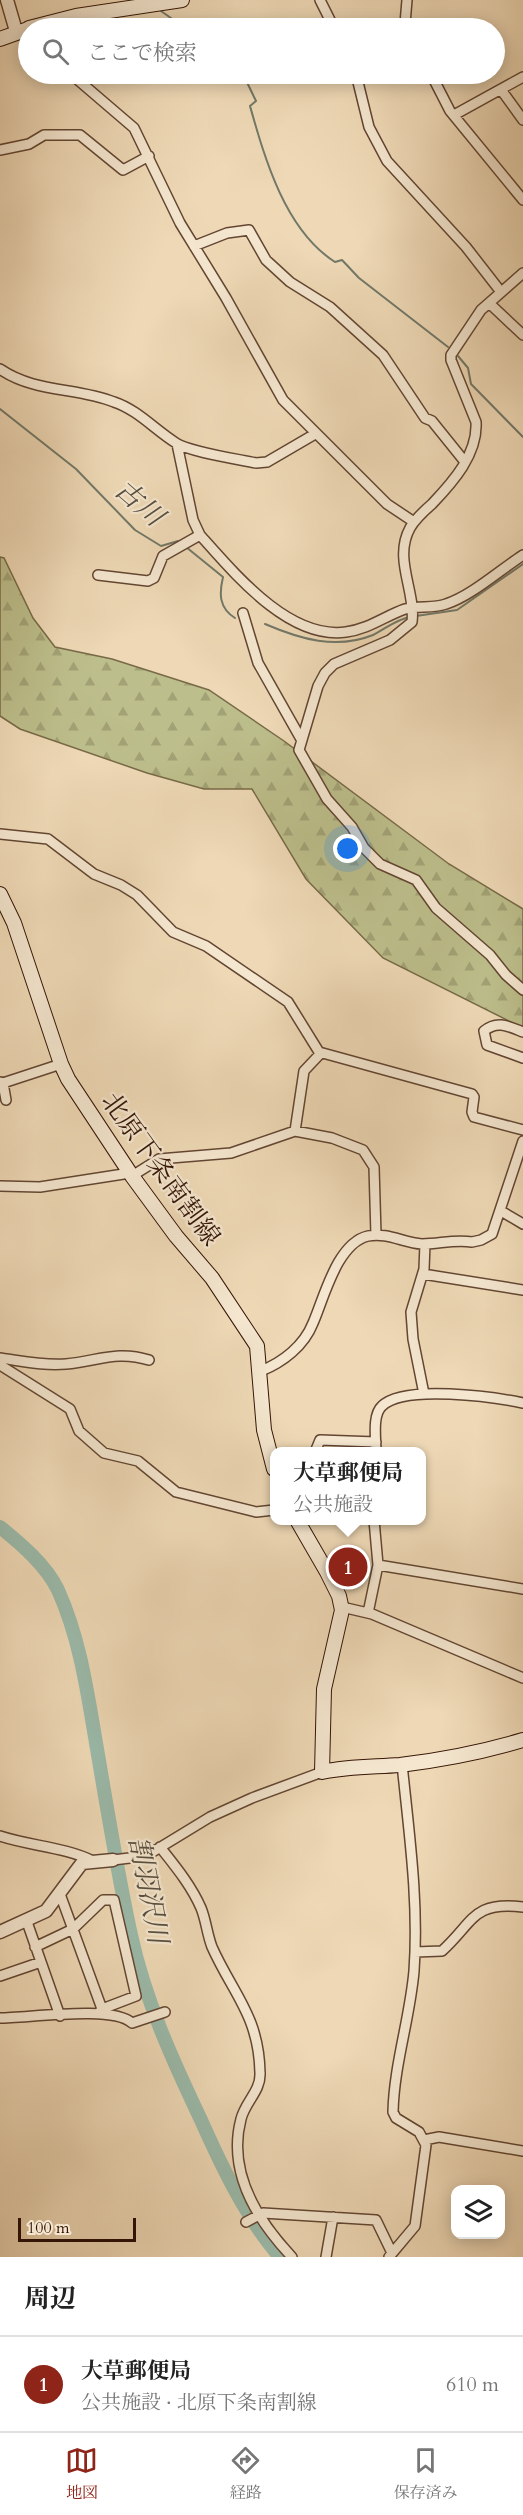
<!DOCTYPE html>
<html lang="ja">
<meta charset="utf-8">
<style>
:root{--surface:#fff;--page:#f6f6f6;--text:#222;--muted:#767676;--line:#e0e0e0;--accent:#8f2418}
body{margin:0;font-family:Cardo,"Noto Serif JP",serif;background:var(--page);color:var(--text)}
.controls{position:absolute;right:18px;bottom:18px;display:grid;overflow:hidden;border-radius:12px;box-shadow:0 3px 15px #0003}
.controls button{width:54px;height:54px;display:grid;place-items:center;padding:0;border:0;border-bottom:2px solid var(--line);background:var(--surface);color:var(--text);font:30px sans-serif}
.scale{position:absolute;left:18px;bottom:15px;width:118px;box-sizing:border-box;padding-left:6px;border:3px solid #351506;border-top:0;font-size:16px;line-height:21px;white-space:nowrap;color:#351506;-webkit-text-stroke:4px #f4e6cf;paint-order:stroke}
.you{position:absolute;left:348px;top:849px;width:21px;height:21px;margin:-15px;border:4px solid #fff;border-radius:50%;background:#1a73e8;box-shadow:0 0 0 9px #1a73e833}
.badge{display:grid;place-items:center;width:39px;height:39px;border-radius:50%;background:var(--accent);color:#fff;font-size:20px;font-weight:700}
.pin{position:absolute;translate:-50% -50%;border:3px solid #fff;box-shadow:0 2px 6px #0006}
.popup{position:absolute;left:270px;top:1447px;width:156px;height:78px;box-sizing:border-box;display:grid;place-content:center;border-radius:12px;background:var(--surface);filter:drop-shadow(0 2px 4px #0005);font-size:20px;white-space:nowrap;color:var(--muted)}
.popup b{font-size:22px;color:var(--text)}
.popup::after{content:'';position:absolute;left:50%;top:100%;margin-left:-12px;border:12px solid transparent;border-top-color:var(--surface)}
.list{margin:0;padding:0;list-style:none}
h2{display:flex;justify-content:space-between;align-items:center;height:78px;margin:0;padding:0 24px;font-size:26px}
h2 small{font-size:20px;font-weight:400;color:var(--muted)}
.list li{display:grid;grid-template-columns:39px 1fr auto;gap:18px;align-items:center;box-sizing:border-box;height:96px;padding:0 24px;border-top:2px solid var(--line)}
.list b{display:block;font-size:22px;white-space:nowrap}
.list p{margin:0;font-size:20px;white-space:nowrap;color:var(--muted)}
.list em{font-size:20px;font-style:normal;color:var(--muted)}
.icon{flex:none;width:33px;height:33px;fill:none;stroke:currentColor;stroke-width:2;stroke-linecap:round;stroke-linejoin:round}
.map{position:relative;flex:none;width:523px;height:2257px;overflow:hidden}
.search{position:absolute;background:var(--surface);box-shadow:0 3px 15px #0003;left:18px;right:18px;top:18px;height:66px;display:flex;align-items:center;gap:15px;box-sizing:border-box;padding:0 21px;border-radius:33px;color:var(--muted);font-size:22px}
.sheet{height:174px;background:var(--surface)}
nav{display:flex;justify-content:space-around;align-items:center;box-sizing:border-box;height:84px;border-top:2px solid var(--line);background:var(--surface);font-size:16px;color:var(--muted)}
nav a{display:grid;justify-items:center;gap:3px}
nav .on{color:var(--accent)}
.map>svg:first-child{display:block}
.forest{fill:url(#forest-firs);stroke:#786a48;stroke-width:1.5}
.lines{fill:none;stroke-linecap:round;stroke-linejoin:round}
.stream{stroke:#727868;stroke-width:2}
.river{stroke:#9abaaa;stroke-width:14}
.minor-casing{stroke:#634632;stroke-width:12}
.tertiary-casing{stroke:#634632;stroke-width:15}
.secondary-casing{stroke:#351506;stroke-width:16}
.minor{stroke:#f4e6cf;stroke-width:9}
.tertiary{stroke:#f4e6cf;stroke-width:12}
.secondary{stroke:#f4e6cf;stroke-width:14}
.labels{text-anchor:middle;dominant-baseline:central;stroke-width:4.5;stroke-linejoin:round;paint-order:stroke}
.street-label{font-size:26px;fill:#351506;stroke:#f4e6cf}
.water-label{font-size:27px;font-style:italic;fill:#584f3f;stroke:#f4e6cf}
</style>
<div class="map">
<svg width="523" height="2257" viewBox="0 0 523 2257">
<defs>
<pattern id="forest-firs" width="22" height="20" patternUnits="userSpaceOnUse" patternTransform="scale(1.5)"><rect width="22" height="20" fill="#bcbe8b"/><path d="M5 1l3.5 6h-7zM16 11l3.5 6h-7z" fill="#a2a276"/></pattern>
</defs>
<rect width="100%" height="100%" fill="#eed8b5"/>
<filter id="stains"><feTurbulence type="fractalNoise" baseFrequency=".00333" numOctaves="4"/><feColorMatrix values="0 0 0 0 .2 0 0 0 0 .09 0 0 0 0 .02 0 0 0 .5 -.17"/></filter>
<radialGradient id="worn" r=".72"><stop offset=".6" stop-color="#630" stop-opacity="0"/><stop offset="1" stop-color="#630" stop-opacity=".3"/></radialGradient>
<!-- forest -->
<path class="forest" d="M 0,557 L 4,558 L 33,618 L 55,647 L 112,659 L 209,690 L 284,741 L 449,864 L 523,909 L 523,1028 L 383,958 L 306,879 L 252,789 L 204,789 L 147,773 L 20,729 L 0,716 Z"/>
<g class="lines">
<!-- stream -->
<path class="stream" d="M 161,11 L 185,28
M 243,74 L 256,101 L 250,106 C 265,159 285,230 335,262 L 342,260 L 359,278 L 448,347
M 458,356 L 468,368 L 471,384 L 523,437
M 0,409 L 76,469 L 135,530 L 161,546 L 178,541 L 181,543
M 186,547 L 223,577 C 219,594 219,608 235,618
M 416,616 L 457,610 L 523,564
M 265,624 C 300,639 336,650 373,635 C 385,629 397,619 410,617"/>
<!-- river -->
<path class="river" d="M 0,1527 C 21,1544 46,1565 58,1590 C 80,1639 87,1690 96,1743 C 107,1807 117,1871 131,1935 C 145,2000 173,2061 201,2120 C 222,2167 246,2218 280,2257"/>
<defs>
<path id="minor" d="M 320,0 L 334,28
M 407,0 L 405,24 L 407,28
M 71,74 L 134,128 L 180,223 L 226,298 L 283,400 L 387,504 L 414,522
M 356,74 L 369,127 L 387,161 L 466,247 L 501,292
M 431,74 L 450,111 L 523,200
M 502,91 L 523,120
M 454,115 L 523,77
M 0,150 L 29,144 L 44,135 L 80,135 L 123,170 L 149,156
M 194,246 L 227,233 L 249,230 L 266,260 L 290,282 L 330,307 L 383,355 L 425,418 L 432,421 L 465,462
M 523,273 L 481,310 L 451,355 L 451,360 L 476,422 C 478,454 453,482 432,504 C 424,511 415,519 410,528 C 393,559 416,591 412,622 L 390,640 L 334,664 L 325,673 L 318,686 L 299,750 L 327,799 L 352,827 L 364,848 L 380,864 L 416,880 L 436,908 L 490,955 L 506,975 L 523,990
M 489,303 L 523,335
M 0,369 C 35,393 76,387 114,402 C 138,410 155,430 176,443 C 190,452 237,459 256,463 L 267,462 L 315,434
M 177,444 L 193,520 L 200,535 C 235,574 289,640 346,632 C 369,629 385,616 405,609 C 418,605 433,609 446,604 C 471,596 500,570 523,555
M 98,575 L 148,581 L 154,578 L 163,556 L 200,535
M 243,613 L 258,663 L 301,739
M 0,834 L 48,839 L 94,874 L 121,885 L 137,895 L 173,932 L 206,946 L 288,1002 L 319,1052 L 472,1094 L 474,1097 L 472,1112 L 474,1117 L 523,1130
M 523,1032 C 508,1026 497,1020 484,1031 L 487,1045 L 523,1058
M 0,1082 L 3,1083 L 61,1064
M 3,1083 L 6,1100
M 295,1131 L 304,1071 L 321,1053
M 132,1176 L 159,1159 L 231,1153 L 295,1131 L 332,1138 L 363,1150 L 374,1167 L 376,1235
M 0,1186 L 40,1187 L 130,1173
M 501,1211 L 523,1224
M 423,1274 L 523,1290
M 0,1358 C 22,1361 44,1366 66,1364 C 98,1361 117,1350 149,1360
M 0,1365 L 70,1409 L 79,1431 L 104,1453 L 138,1461 L 176,1492 L 256,1512 L 274,1510
M 261,1371 C 283,1362 304,1346 313,1323 C 324,1298 337,1243 368,1236 C 387,1232 404,1243 422,1244 C 439,1244 455,1239 472,1242 L 481,1240 L 492,1234 L 523,1141
M 424,1394 L 413,1339 L 411,1312 L 424,1269 L 425,1244
M 315,1452 L 320,1440 L 376,1442
M 376,1452 C 376,1439 372,1415 382,1406 C 404,1384 494,1397 523,1403
M 378,1565 L 523,1589
M 342,1607 L 372,1614 L 523,1678
M 368,1613 L 378,1565 L 374,1520
M 0,1836 C 30,1846 65,1847 93,1861
M 160,1847 C 175,1866 191,1885 201,1908 C 206,1920 207,1934 212,1947 C 233,1994 259,2016 260,2073 C 261,2091 245,2102 241,2119 C 227,2172 257,2220 292,2257
M 113,1860 L 146,1856 L 210,1817 L 252,1798 L 322,1772
M 60,1894 L 102,2009
M 27,1922 L 60,2016
M 35,1947 L 73,1929 L 103,1900 L 114,1900 L 136,1996 L 102,2009 L 99,2013
M 415,1952 L 442,1951 C 474,1922 472,1901 523,1907
M 0,1976 L 41,1962
M 0,2018 C 29,2018 113,2005 132,2023 L 165,2012
M 424,2140 L 439,2137 L 523,2151
M 246,2222 L 263,2213 L 376,2220 L 392,2253
M 326,2257 L 333,2217
M 389,2257 L 415,2226 L 426,2145 L 419,2132 L 396,2118 L 393,2112 C 394,2065 410,2018 414,1971 C 419,1902 409,1833 402,1764"/>
<path id="tertiary" d="M 7,0 L 16,31
M 0,1932 L 46,1911 L 82,1863 L 113,1860"/>
<path id="secondary" d="M 29,28 L 76,16 L 182,0
M 0,39 L 28,29
M 0,894 L 14,923 L 61,1064 L 68,1079 L 132,1176 L 176,1236 L 212,1278 L 257,1346 L 264,1430 L 274,1469
M 297,1520 L 327,1572 L 339,1596 L 342,1610 L 324,1689 L 322,1772 C 349,1766 374,1767 400,1765 C 442,1760 483,1752 523,1740"/>
</defs>
<!-- minor casing -->
<use href="#minor" class="minor-casing"/>
<!-- tertiary casing -->
<use href="#tertiary" class="tertiary-casing"/>
<!-- secondary casing -->
<use href="#secondary" class="secondary-casing"/>
<!-- minor -->
<use href="#minor" class="minor"/>
<!-- tertiary -->
<use href="#tertiary" class="tertiary"/>
<!-- secondary -->
<use href="#secondary" class="secondary"/>
</g>
<g class="labels">
<!-- street labels -->
<g class="street-label">
<text transform="translate(161 1169) rotate(54)">北原下条南割線</text>
</g>
<!-- water labels -->
<g class="water-label">
<text transform="translate(139 503) rotate(41)">古川</text>
<text transform="translate(148 1890) rotate(79)">割羽沢川</text>
</g>
</g>
<rect width="100%" height="100%" filter="url(#stains)"/>
<rect width="100%" height="100%" fill="url(#worn)"/>
</svg>
<div class="controls">
<button><svg class="icon" aria-label="layers" viewBox="0 0 24 24"><path d="M12 4l9 5-9 5-9-5zM3 14l9 5 9-5"/></svg></button>
</div>
<div class="scale">100 m</div>
<div class="you"></div>
<div class="pin badge" style="left:348px;top:1567px">1</div>
<div class="popup"><b>大草郵便局</b>公共施設</div>
<div class="search"><svg class="icon" aria-label="search" viewBox="0 0 24 24"><circle cx="10" cy="10" r="6"/><path d="M15 15l6 6"/></svg>ここで検索</div>
</div>
<section class="sheet">
<h2>周辺<small></small></h2>
<ul class="list">
<li><span class="badge">1</span><div><b>大草郵便局</b><p>公共施設 · 北原下条南割線</p></div><em>610 m</em></li>
</ul>
</section>
<nav>
<a class="on"><svg class="icon" aria-label="map" viewBox="0 0 24 24"><path d="M3 6l6-2 6 2 6-2v14l-6 2-6-2-6 2zM9 4v14M15 6v14"/></svg>地図</a>
<a><svg class="icon" aria-label="directions" viewBox="0 0 24 24"><path d="M12 3l9 9-9 9-9-9zM9 14v-3h6M13 9l2 2-2 2"/></svg>経路</a>
<a><svg class="icon" aria-label="saved" viewBox="0 0 24 24"><path d="M7 4h10v16l-5-4-5 4z"/></svg>保存済み</a>
</nav>
